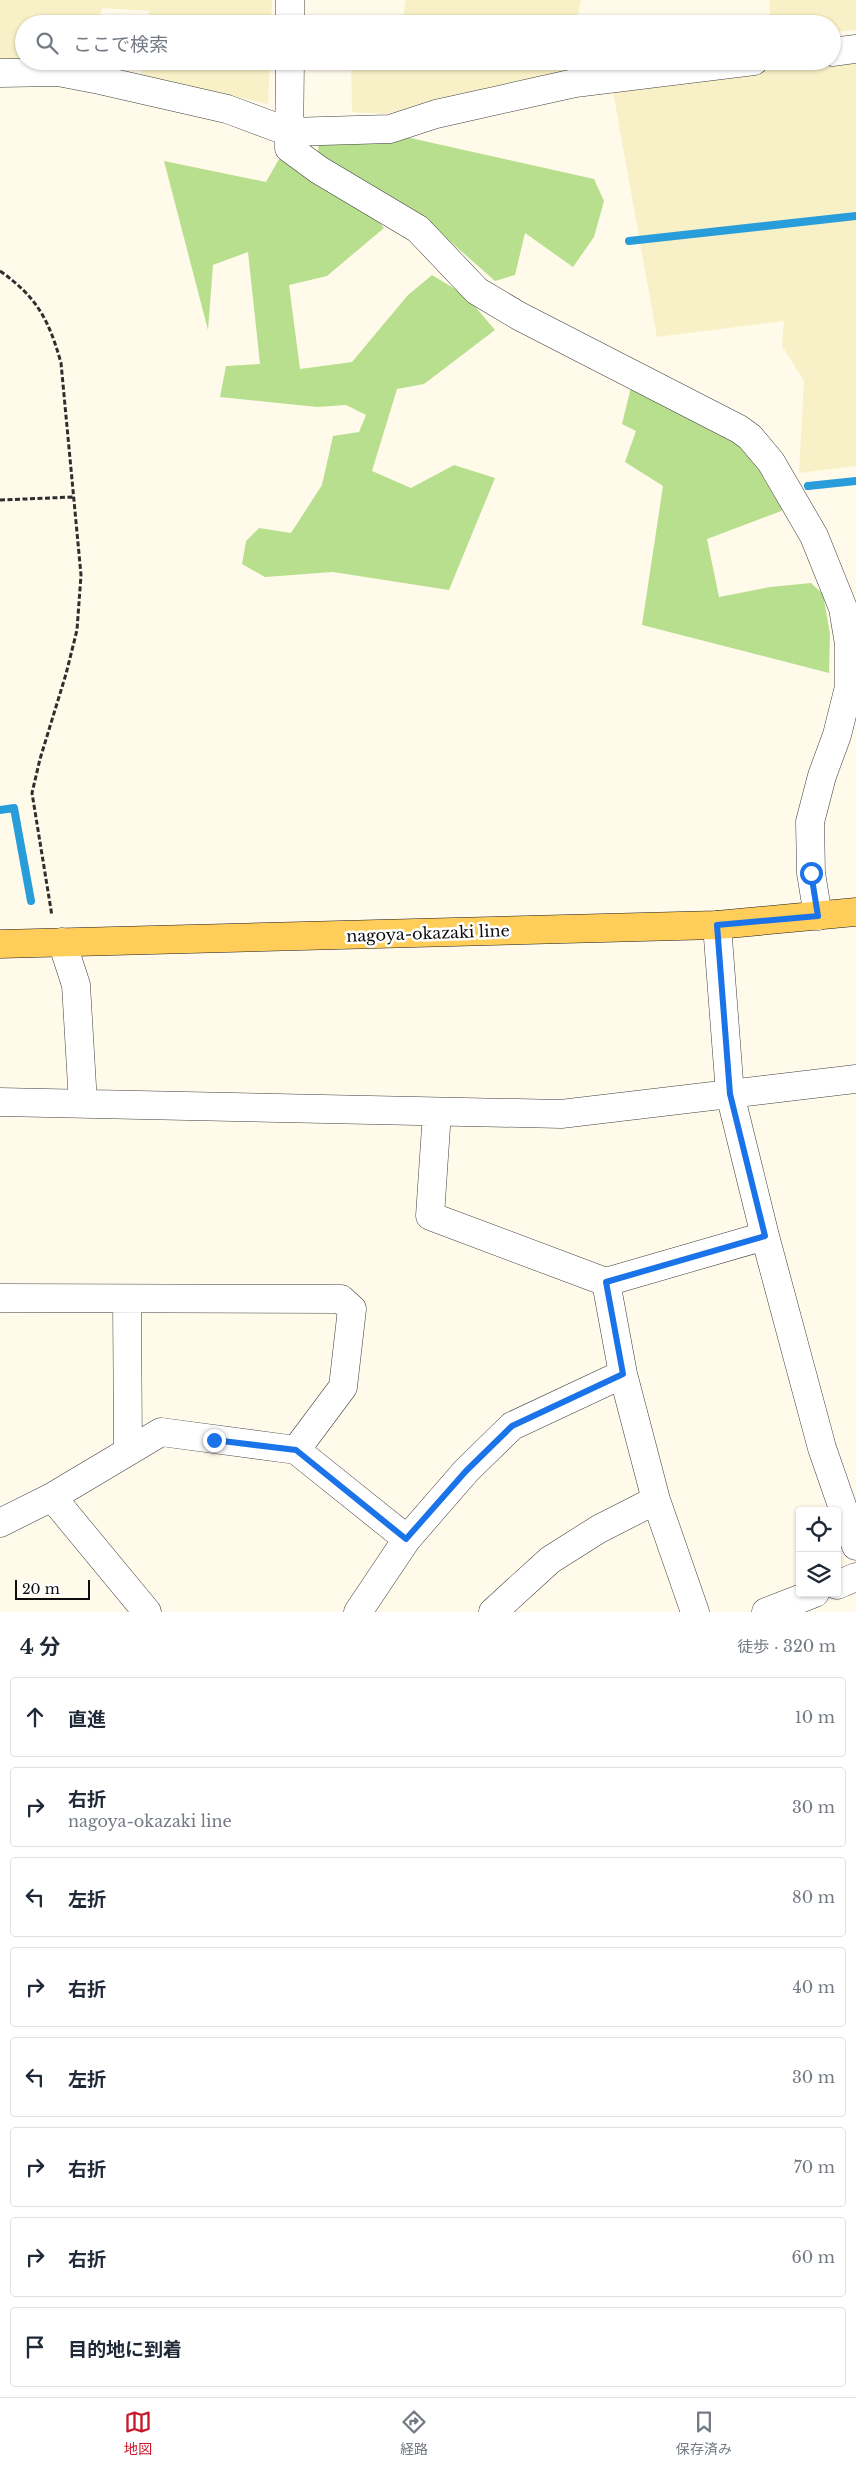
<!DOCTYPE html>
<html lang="ja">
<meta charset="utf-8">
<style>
:root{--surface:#fff;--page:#f2f2f3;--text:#1f2937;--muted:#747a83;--line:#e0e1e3;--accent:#c81729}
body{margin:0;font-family:"Libre Baskerville","Noto Sans JP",serif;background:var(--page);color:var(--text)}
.controls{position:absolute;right:15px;bottom:15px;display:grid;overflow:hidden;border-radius:5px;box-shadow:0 1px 4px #0004}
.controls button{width:45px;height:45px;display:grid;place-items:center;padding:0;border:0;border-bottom:1px solid var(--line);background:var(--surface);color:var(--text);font:25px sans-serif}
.scale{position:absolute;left:15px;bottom:12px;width:75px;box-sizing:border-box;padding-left:5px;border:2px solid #0c0c0c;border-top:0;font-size:14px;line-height:18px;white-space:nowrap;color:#0c0c0c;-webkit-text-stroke:4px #fff;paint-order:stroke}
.stop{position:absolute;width:15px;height:15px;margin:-11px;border:4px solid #1a73e8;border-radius:50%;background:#fff}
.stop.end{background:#1a73e8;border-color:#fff;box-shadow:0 1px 5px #0008}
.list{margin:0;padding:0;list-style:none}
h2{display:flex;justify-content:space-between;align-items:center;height:65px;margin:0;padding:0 20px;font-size:21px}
h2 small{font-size:16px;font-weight:400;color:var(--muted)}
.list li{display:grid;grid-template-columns:32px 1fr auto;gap:15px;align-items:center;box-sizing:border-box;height:80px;margin:0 10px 10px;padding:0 10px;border:1px solid var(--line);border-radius:5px}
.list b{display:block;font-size:19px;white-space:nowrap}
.list p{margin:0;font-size:16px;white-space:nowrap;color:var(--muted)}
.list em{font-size:16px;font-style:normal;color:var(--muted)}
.icon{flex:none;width:28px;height:28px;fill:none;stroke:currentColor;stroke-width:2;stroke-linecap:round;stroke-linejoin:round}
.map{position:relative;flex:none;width:856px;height:1612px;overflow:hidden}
.search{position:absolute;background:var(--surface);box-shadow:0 1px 4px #0004;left:15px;right:15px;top:15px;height:55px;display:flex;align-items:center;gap:12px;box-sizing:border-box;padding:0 18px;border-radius:28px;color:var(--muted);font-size:19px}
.sheet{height:785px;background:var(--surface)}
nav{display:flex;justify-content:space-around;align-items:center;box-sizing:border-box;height:70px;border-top:1px solid var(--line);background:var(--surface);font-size:14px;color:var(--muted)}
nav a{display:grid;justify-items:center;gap:2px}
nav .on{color:var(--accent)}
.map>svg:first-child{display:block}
.farmland{fill:#f8f1c7}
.forest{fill:#b7df8e}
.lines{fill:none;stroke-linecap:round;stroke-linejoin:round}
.stream{stroke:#299dda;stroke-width:8}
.minor-casing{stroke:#3f3f3f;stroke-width:29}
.major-casing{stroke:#1d1d1d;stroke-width:29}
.path{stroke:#2e2e2e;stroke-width:3;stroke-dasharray:5 2.5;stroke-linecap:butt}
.minor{stroke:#fff;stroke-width:28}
.major{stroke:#ffce5a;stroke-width:28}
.route{stroke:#1a73e8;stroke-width:6}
.labels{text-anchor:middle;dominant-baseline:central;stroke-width:5;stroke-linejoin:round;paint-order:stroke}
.street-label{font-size:16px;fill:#0c0c0c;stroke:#fff}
</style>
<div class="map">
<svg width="856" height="1612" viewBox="0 0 856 1612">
<rect width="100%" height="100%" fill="#fffaea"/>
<!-- farmland -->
<path class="farmland" d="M 0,0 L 272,0 L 271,24 L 147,24 L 149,11 L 102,8 L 97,24 L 24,24 L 24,59 L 0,61 Z
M 406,0 L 581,0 L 576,24 L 350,24 L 350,19 L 402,21 Z
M 769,0 L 856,0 L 856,30 L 832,32 L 832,24 L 771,24 Z
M 856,57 L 856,466 L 799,473 L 804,381 L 782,346 L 784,321 L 657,337 L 612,86 Z
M 143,61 L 270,61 L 268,104 L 141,75 Z
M 351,61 L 568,61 L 566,71 L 385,114 L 352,112 Z"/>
<!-- forest -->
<path class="forest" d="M 397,135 L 594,179 L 604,201 L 594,237 L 573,267 L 525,233 L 515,275 L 495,281 L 425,219 L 318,153 L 319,138 Z
M 279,159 L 368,208 L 384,228 L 327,276 L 289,285 L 300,369 L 352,362 L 408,295 L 432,275 L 465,295 L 495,330 L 424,384 L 397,389 L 372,471 L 411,488 L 454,465 L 495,478 L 449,590 L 333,572 L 265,577 L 242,564 L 246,541 L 259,528 L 291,533 L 322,485 L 333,436 L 359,432 L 366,415 L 346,405 L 317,407 L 220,397 L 226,366 L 260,364 L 248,252 L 213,265 L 208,330 L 164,161 L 266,182 Z
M 632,383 L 726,433 L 759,466 L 784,510 L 707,539 L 719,597 L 770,587 L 811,583 L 823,594 L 830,634 L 829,673 L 642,625 L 663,486 L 625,462 L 636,431 L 622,424 Z"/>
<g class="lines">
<!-- stream -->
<path class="stream" d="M 629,241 L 856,216
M 808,486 L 856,481
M 0,810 L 14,808 L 31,901"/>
<defs>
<path id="minor" d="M 290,24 L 290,0
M 832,52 L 856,49
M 290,61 L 289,148 L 319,170 L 418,229 L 477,291 L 519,316 L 739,429 L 750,437 L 771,462 L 814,536 L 843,608 L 849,644 L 849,687 L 837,735 L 822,776 L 810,822 L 811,873 L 818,916
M 0,73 L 58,72 L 100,80 L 227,109 L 289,132 L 390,129 L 436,114 L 575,83 L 754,61
M 717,925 L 730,1094 L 765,1236 L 822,1448 L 856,1546
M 62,942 L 76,985 L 83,1103
M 0,1102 L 561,1114 L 856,1079
M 437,1112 L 430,1216 L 606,1282 L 765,1236
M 606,1282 L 623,1374 L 656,1500 L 695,1612
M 0,1298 L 341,1299 L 352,1309 L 343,1387 L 296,1450
M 127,1300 L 128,1451
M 52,1497 L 147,1612
M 0,1523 L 52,1497 L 161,1432 L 296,1450 L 407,1539
M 837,1585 L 856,1577
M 358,1612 L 407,1539 L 466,1471 L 512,1426 L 623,1374
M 493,1612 L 550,1560 L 599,1529 L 656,1500
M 766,1612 L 815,1593"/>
<path id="major" d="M 0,944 L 717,925 L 856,912"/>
</defs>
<!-- minor casing -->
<use href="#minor" class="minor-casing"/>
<!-- major casing -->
<use href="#major" class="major-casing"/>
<!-- path -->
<path class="path" d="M 0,271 C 37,297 49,320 61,363 L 81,575 L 77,630 L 66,674 L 40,759 L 32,793 L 52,916
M 0,500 L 74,497"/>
<!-- minor -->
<use href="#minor" class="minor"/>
<!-- major -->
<use href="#major" class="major"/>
</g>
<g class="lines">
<!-- route -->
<path class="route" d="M 214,1440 L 296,1450 L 406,1539 L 466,1471 L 512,1426 L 623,1374 L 606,1282 L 765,1236 L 730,1094 L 717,925 L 818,916 L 811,873"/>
</g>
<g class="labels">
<!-- street labels -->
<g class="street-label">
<text transform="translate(428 933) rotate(-2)">nagoya-okazaki line</text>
</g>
</g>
</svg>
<div class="controls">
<button><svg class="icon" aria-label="locate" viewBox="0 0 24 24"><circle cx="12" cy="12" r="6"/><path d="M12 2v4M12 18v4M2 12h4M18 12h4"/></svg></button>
<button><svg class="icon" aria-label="layers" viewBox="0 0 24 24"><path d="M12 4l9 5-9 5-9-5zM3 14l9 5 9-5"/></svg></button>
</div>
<div class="scale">20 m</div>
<div class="stop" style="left:811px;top:873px"></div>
<div class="stop end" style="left:214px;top:1440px"></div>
<div class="search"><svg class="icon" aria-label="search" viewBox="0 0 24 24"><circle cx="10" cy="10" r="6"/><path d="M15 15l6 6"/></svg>ここで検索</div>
</div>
<section class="sheet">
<h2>4 分<small>徒歩 · 320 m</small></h2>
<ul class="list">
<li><svg class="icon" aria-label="ahead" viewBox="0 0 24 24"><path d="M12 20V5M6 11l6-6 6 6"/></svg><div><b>直進</b></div><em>10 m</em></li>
<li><svg class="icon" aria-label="right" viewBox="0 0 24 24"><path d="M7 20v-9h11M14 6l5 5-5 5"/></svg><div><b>右折</b><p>nagoya-okazaki line</p></div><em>30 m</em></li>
<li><svg class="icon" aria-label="left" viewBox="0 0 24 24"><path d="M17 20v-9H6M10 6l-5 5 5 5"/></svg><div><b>左折</b></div><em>80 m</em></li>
<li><svg class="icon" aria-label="right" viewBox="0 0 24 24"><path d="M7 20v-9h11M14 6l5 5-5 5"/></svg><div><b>右折</b></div><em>40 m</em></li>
<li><svg class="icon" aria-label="left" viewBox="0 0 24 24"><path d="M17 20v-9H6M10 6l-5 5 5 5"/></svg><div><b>左折</b></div><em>30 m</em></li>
<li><svg class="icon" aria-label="right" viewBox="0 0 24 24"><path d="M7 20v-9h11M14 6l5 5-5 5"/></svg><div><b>右折</b></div><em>70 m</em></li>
<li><svg class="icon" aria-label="right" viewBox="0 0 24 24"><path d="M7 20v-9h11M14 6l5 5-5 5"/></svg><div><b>右折</b></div><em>60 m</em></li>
<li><svg class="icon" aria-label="arrive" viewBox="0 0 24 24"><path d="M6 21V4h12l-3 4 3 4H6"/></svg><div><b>目的地に到着</b></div></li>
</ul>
</section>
<nav>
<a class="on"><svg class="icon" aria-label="map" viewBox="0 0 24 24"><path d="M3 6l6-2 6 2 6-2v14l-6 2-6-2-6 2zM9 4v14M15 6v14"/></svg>地図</a>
<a><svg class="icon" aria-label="directions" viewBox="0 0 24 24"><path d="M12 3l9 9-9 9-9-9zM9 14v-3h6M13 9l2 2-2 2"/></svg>経路</a>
<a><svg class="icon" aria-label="saved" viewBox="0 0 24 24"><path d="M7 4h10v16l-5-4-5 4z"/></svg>保存済み</a>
</nav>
